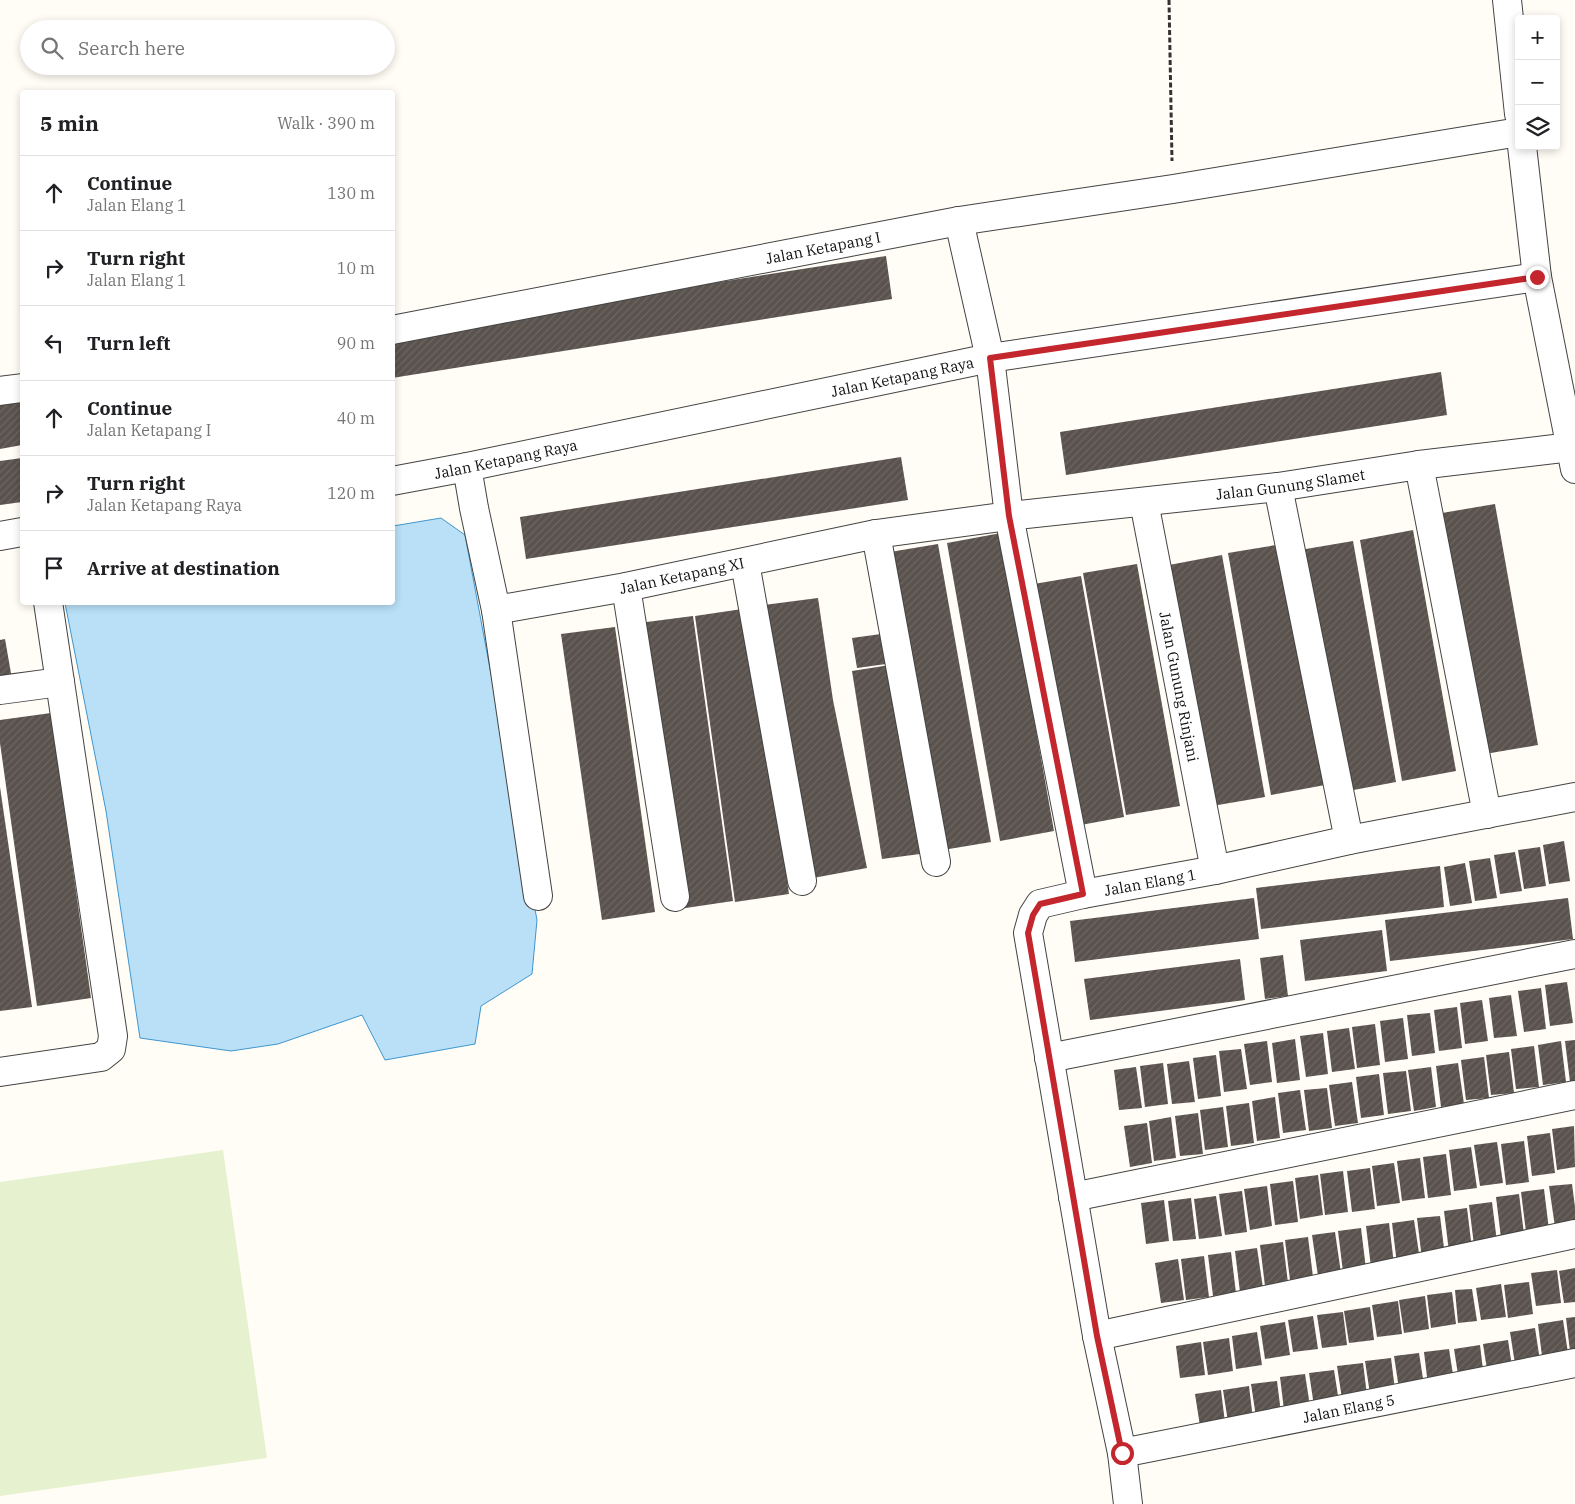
<!DOCTYPE html>
<meta charset="utf-8">
<style>
:root{--surface:#fff;--page:#f6f6f6;--text:#202124;--muted:#757577;--line:#e0e0e0}
body{margin:0;font-family:"IBM Plex Serif",serif;background:var(--page);color:var(--text)}
.controls{position:absolute;right:15px;top:15px;display:grid;overflow:hidden;border-radius:5px;box-shadow:0 2px 8px #0003}
.controls button{width:45px;height:45px;display:grid;place-items:center;padding:0;border:0;border-bottom:1px solid var(--line);background:var(--surface);color:var(--text);font:25px sans-serif}
.stop{position:absolute;width:15px;height:15px;margin:-11px;border:4px solid #c4262e;border-radius:50%;background:#fff}
.stop.end{background:#c4262e;border-color:#fff;box-shadow:0 1px 5px #0008}
.list{margin:0;padding:0;list-style:none}
h2{display:flex;justify-content:space-between;align-items:center;height:65px;margin:0;padding:0 20px;font-size:21px}
h2 small{font-size:16px;font-weight:400;color:var(--muted)}
.list li{display:grid;grid-template-columns:32px 1fr auto;gap:15px;align-items:center;box-sizing:border-box;height:75px;padding:0 20px;border-top:1px solid var(--line)}
.list b{display:block;font-size:19px;white-space:nowrap}
.list p{margin:0;font-size:16px;white-space:nowrap;color:var(--muted)}
.list em{font-size:16px;font-style:normal;color:var(--muted)}
.icon{flex:none;width:28px;height:28px;fill:none;stroke:currentColor;stroke-width:2;stroke-linecap:round;stroke-linejoin:round}
.map{position:relative;flex:none;width:1575px;height:1504px;overflow:hidden}
.search{position:absolute;background:var(--surface);box-shadow:0 2px 8px #0003;left:20px;top:20px;width:375px;height:55px;display:flex;align-items:center;gap:12px;box-sizing:border-box;padding:0 18px;border-radius:28px;color:var(--muted);font-size:19px}
.panel{position:absolute;background:var(--surface);box-shadow:0 2px 8px #0003;left:20px;top:90px;width:375px;height:515px;border-radius:5px}
.map>svg:first-child{display:block}
.pitch{fill:#e6f2cf}
.water{fill:#b9e0f7;stroke:#3f96cf}
.building{fill:url(#building-hatch)}
.lines{fill:none;stroke-linecap:round;stroke-linejoin:round}
.minor-casing{stroke:#444;stroke-width:30}
.path{stroke:#333;stroke-width:3;stroke-dasharray:5 2.5;stroke-linecap:butt}
.minor{stroke:#fff;stroke-width:28}
.route{stroke:#c4262e;stroke-width:6}
.labels{text-anchor:middle;dominant-baseline:central;stroke-width:5;stroke-linejoin:round;paint-order:stroke}
.street-label{font-size:15px;fill:#111;stroke:#fff}
</style>
<div class="map">
<svg width="1575" height="1504" viewBox="0 0 1575 1504">
<defs>
<pattern id="building-hatch" width="6" height="6" patternUnits="userSpaceOnUse" patternTransform="scale(1.25)"><rect width="6" height="6" fill="#5a524d"/><path d="M-1 1l2-2M0 6l6-6M5 7l2-2" fill="none" stroke="#6d6662"/></pattern>
</defs>
<rect width="100%" height="100%" fill="#fffdf5"/>
<!-- pitch -->
<path class="pitch" d="M 223,1150 L 267,1458 L 0,1496 L 0,1182 Z"/>
<!-- water -->
<path class="water" d="M 441,518 L 465,535 L 537,920 L 532,974 L 481,1006 L 475,1044 L 385,1060 L 362,1015 L 278,1044 L 231,1051 L 140,1038 L 106,811 L 65,603 L 392,602 L 393,526 Z"/>
<!-- building -->
<path class="building" d="M 886,256 L 892,299 L 392,378 L 392,333 Z
M 1441,372 L 1447,415 L 1066,475 L 1060,432 Z
M 22,401 L 22,445 L 0,449 L 0,405 Z
M 901,457 L 908,500 L 526,559 L 520,517 Z
M 22,458 L 22,502 L 0,505 L 0,461 Z
M 1495,504 L 1538,745 L 1485,754 L 1442,513 Z
M 1413,530 L 1456,771 L 1402,781 L 1360,540 Z
M 1001,533 L 1054,831 L 1000,841 L 947,543 Z
M 1353,541 L 1396,782 L 1343,792 L 1300,550 Z
M 938,544 L 991,842 L 937,851 L 884,553 Z
M 1282,544 L 1325,785 L 1271,795 L 1228,553 Z
M 1222,555 L 1265,797 L 1212,806 L 1169,565 Z
M 1137,564 L 1180,806 L 1126,815 L 1083,573 Z
M 1081,576 L 1124,817 L 1070,827 L 1028,585 Z
M 818,598 L 833,700 L 867,868 L 813,878 L 764,605 Z
M 749,608 L 789,894 L 735,902 L 695,616 Z
M 693,616 L 733,901 L 679,909 L 639,623 Z
M 615,627 L 655,912 L 602,920 L 561,634 Z
M 881,634 L 886,664 L 857,668 L 852,638 Z
M 5,639 L 12,679 L 0,681 L 0,640 Z
M 890,665 L 920,854 L 882,859 L 852,671 Z
M 51,713 L 91,998 L 37,1006 L 0,743 L 0,720 Z
M 0,787 L 32,1007 L 0,1011 Z
M 1564,841 L 1570,881 L 1549,884 L 1543,845 Z
M 1540,847 L 1546,886 L 1524,889 L 1518,850 Z
M 1515,852 L 1522,891 L 1500,894 L 1494,855 Z
M 1490,858 L 1497,898 L 1475,901 L 1469,861 Z
M 1465,863 L 1472,903 L 1450,906 L 1444,867 Z
M 1440,866 L 1444,907 L 1261,929 L 1256,888 Z
M 1254,898 L 1259,939 L 1075,962 L 1070,921 Z
M 1568,898 L 1573,939 L 1390,961 L 1385,920 Z
M 1382,930 L 1387,971 L 1305,981 L 1300,940 Z
M 1283,955 L 1288,996 L 1265,999 L 1260,958 Z
M 1240,959 L 1245,1000 L 1090,1020 L 1084,979 Z
M 1567,982 L 1573,1023 L 1550,1026 L 1545,985 Z
M 1541,988 L 1546,1029 L 1524,1032 L 1518,991 Z
M 1511,995 L 1517,1036 L 1494,1038 L 1489,998 Z
M 1482,1000 L 1488,1041 L 1465,1044 L 1460,1003 Z
M 1457,1007 L 1462,1048 L 1439,1051 L 1434,1010 Z
M 1430,1013 L 1435,1053 L 1412,1056 L 1407,1015 Z
M 1403,1018 L 1408,1059 L 1385,1062 L 1380,1021 Z
M 1375,1024 L 1380,1065 L 1357,1068 L 1352,1027 Z
M 1349,1028 L 1355,1069 L 1332,1072 L 1327,1031 Z
M 1323,1033 L 1328,1074 L 1306,1077 L 1300,1036 Z
M 1295,1039 L 1300,1080 L 1277,1083 L 1272,1043 Z
M 1575,1040 L 1575,1081 L 1570,1082 L 1565,1041 Z
M 1267,1041 L 1272,1082 L 1250,1085 L 1244,1044 Z
M 1561,1041 L 1566,1082 L 1543,1085 L 1538,1045 Z
M 1534,1046 L 1539,1087 L 1516,1089 L 1511,1049 Z
M 1241,1049 L 1247,1089 L 1224,1092 L 1219,1051 Z
M 1509,1052 L 1514,1093 L 1491,1095 L 1486,1055 Z
M 1216,1055 L 1221,1096 L 1198,1099 L 1193,1058 Z
M 1484,1057 L 1489,1098 L 1466,1100 L 1461,1060 Z
M 1189,1061 L 1195,1102 L 1172,1104 L 1167,1064 Z
M 1163,1063 L 1168,1104 L 1145,1107 L 1140,1066 Z
M 1458,1063 L 1464,1104 L 1441,1107 L 1436,1066 Z
M 1136,1067 L 1142,1108 L 1119,1110 L 1114,1070 Z
M 1431,1067 L 1436,1107 L 1414,1111 L 1408,1070 Z
M 1406,1071 L 1411,1111 L 1388,1114 L 1383,1073 Z
M 1379,1074 L 1384,1115 L 1361,1118 L 1356,1077 Z
M 1352,1082 L 1358,1123 L 1335,1126 L 1329,1085 Z
M 1327,1088 L 1332,1128 L 1309,1131 L 1304,1090 Z
M 1300,1090 L 1306,1130 L 1283,1133 L 1278,1093 Z
M 1275,1097 L 1280,1138 L 1257,1141 L 1252,1101 Z
M 1249,1103 L 1254,1143 L 1231,1146 L 1226,1106 Z
M 1223,1107 L 1228,1147 L 1205,1150 L 1200,1110 Z
M 1198,1113 L 1203,1154 L 1180,1156 L 1175,1116 Z
M 1171,1117 L 1176,1158 L 1154,1161 L 1149,1121 Z
M 1147,1123 L 1152,1163 L 1130,1167 L 1124,1126 Z
M 1574,1126 L 1575,1167 L 1557,1170 L 1552,1129 Z
M 1550,1133 L 1555,1173 L 1532,1176 L 1527,1136 Z
M 1524,1141 L 1529,1182 L 1506,1185 L 1501,1144 Z
M 1497,1142 L 1503,1183 L 1480,1186 L 1474,1145 Z
M 1471,1147 L 1477,1188 L 1454,1191 L 1449,1150 Z
M 1446,1154 L 1451,1195 L 1428,1198 L 1423,1157 Z
M 1420,1158 L 1425,1198 L 1402,1201 L 1397,1161 Z
M 1394,1163 L 1400,1203 L 1377,1206 L 1372,1166 Z
M 1370,1168 L 1375,1209 L 1352,1212 L 1347,1171 Z
M 1343,1171 L 1348,1212 L 1325,1215 L 1320,1174 Z
M 1318,1175 L 1323,1215 L 1300,1219 L 1295,1178 Z
M 1293,1181 L 1298,1222 L 1275,1225 L 1270,1184 Z
M 1572,1184 L 1575,1207 L 1575,1225 L 1555,1227 L 1549,1186 Z
M 1267,1186 L 1272,1226 L 1250,1230 L 1244,1189 Z
M 1544,1189 L 1549,1230 L 1526,1232 L 1521,1192 Z
M 1242,1191 L 1247,1232 L 1225,1235 L 1219,1194 Z
M 1519,1194 L 1524,1234 L 1501,1238 L 1496,1197 Z
M 1216,1196 L 1222,1236 L 1199,1239 L 1194,1199 Z
M 1191,1198 L 1196,1239 L 1173,1241 L 1168,1201 Z
M 1164,1200 L 1169,1241 L 1146,1244 L 1141,1203 Z
M 1492,1202 L 1497,1242 L 1474,1245 L 1469,1205 Z
M 1467,1208 L 1472,1249 L 1449,1252 L 1444,1211 Z
M 1440,1216 L 1445,1256 L 1422,1259 L 1417,1218 Z
M 1414,1220 L 1420,1260 L 1397,1264 L 1392,1223 Z
M 1389,1223 L 1394,1264 L 1371,1267 L 1366,1226 Z
M 1361,1228 L 1366,1269 L 1343,1272 L 1338,1231 Z
M 1335,1232 L 1341,1273 L 1318,1276 L 1312,1235 Z
M 1308,1237 L 1313,1277 L 1290,1280 L 1285,1240 Z
M 1283,1242 L 1288,1283 L 1265,1286 L 1260,1245 Z
M 1257,1248 L 1263,1288 L 1240,1292 L 1235,1251 Z
M 1231,1252 L 1236,1293 L 1213,1296 L 1208,1255 Z
M 1204,1256 L 1209,1297 L 1186,1300 L 1181,1259 Z
M 1178,1259 L 1184,1300 L 1161,1303 L 1155,1263 Z
M 1575,1268 L 1575,1302 L 1564,1303 L 1559,1271 Z
M 1557,1270 L 1561,1303 L 1536,1306 L 1531,1273 Z
M 1529,1282 L 1533,1314 L 1508,1318 L 1504,1285 Z
M 1501,1284 L 1506,1317 L 1481,1320 L 1476,1288 Z
M 1472,1289 L 1477,1321 L 1458,1323 L 1455,1290 Z
M 1452,1292 L 1456,1324 L 1431,1328 L 1427,1295 Z
M 1425,1296 L 1429,1329 L 1404,1333 L 1399,1300 Z
M 1398,1301 L 1402,1334 L 1377,1337 L 1372,1305 Z
M 1370,1307 L 1374,1340 L 1349,1343 L 1344,1311 Z
M 1343,1312 L 1347,1345 L 1322,1348 L 1317,1315 Z
M 1313,1316 L 1318,1349 L 1293,1352 L 1288,1320 Z
M 1575,1317 L 1575,1350 L 1570,1351 L 1566,1318 Z
M 1563,1320 L 1568,1353 L 1542,1356 L 1538,1324 Z
M 1285,1322 L 1290,1355 L 1265,1359 L 1260,1326 Z
M 1535,1328 L 1540,1361 L 1515,1364 L 1510,1332 Z
M 1257,1332 L 1262,1365 L 1236,1369 L 1232,1336 Z
M 1229,1338 L 1233,1371 L 1208,1375 L 1203,1342 Z
M 1508,1340 L 1513,1373 L 1488,1376 L 1483,1344 Z
M 1201,1342 L 1205,1375 L 1180,1378 L 1176,1346 Z
M 1480,1345 L 1484,1378 L 1459,1381 L 1454,1349 Z
M 1449,1349 L 1454,1381 L 1428,1385 L 1424,1352 Z
M 1419,1353 L 1424,1385 L 1399,1389 L 1394,1356 Z
M 1391,1358 L 1395,1390 L 1370,1394 L 1365,1361 Z
M 1363,1363 L 1367,1395 L 1342,1399 L 1337,1366 Z
M 1334,1370 L 1339,1402 L 1314,1406 L 1309,1373 Z
M 1305,1374 L 1310,1406 L 1284,1410 L 1280,1377 Z
M 1277,1381 L 1281,1413 L 1256,1417 L 1251,1384 Z
M 1249,1386 L 1253,1419 L 1228,1422 L 1223,1390 Z
M 1221,1390 L 1225,1423 L 1200,1426 L 1195,1394 Z"/>
<g class="lines">
<defs>
<g id="minor">
<path d="M 1507,0 L 1519,114"/>
<path d="M 1522,146 L 1537,277 L 1575,469"/>
<path d="M 959,221 L 990,358 L 1009,516 L 1083,894"/>
<path id="s1" d="M 392,330 L 959,221 L 1173,189 L 1519,132"/>
<path d="M 0,391 L 22,388"/>
<path d="M 1419,465 L 1487,814"/>
<path id="s2" d="M 467,467 L 474,508 L 496,610 L 626,587 L 876,534 L 1009,516 L 1278,487 L 1419,465 L 1571,447"/>
<path id="s3" d="M 392,481 L 467,467 L 990,358 L 1537,277"/>
<path d="M 1278,487 L 1349,840"/>
<path id="s4" d="M 1144,502 L 1215,870"/>
<path d="M 876,534 L 936,862"/>
<path d="M 0,536 L 22,532"/>
<path d="M 745,563 L 802,881"/>
<path d="M 626,587 L 675,897"/>
<path d="M 496,610 L 538,896"/>
<path d="M 0,690 L 60,682"/>
<path d="M 1049,1058 L 1575,954"/>
<path d="M 0,1072 L 101,1057 L 111,1049 L 113,1036 L 48,602"/>
<path d="M 1073,1197 L 1575,1095"/>
<path d="M 1097,1336 L 1575,1234"/>
<path id="s5" d="M 1122,1453 L 1575,1363"/>
<path id="s6" d="M 1128,1504 L 1122,1453 L 1097,1336 L 1028,933 L 1033,915 L 1040,904 L 1083,894 L 1215,870 L 1349,840 L 1575,797"/>
</g>
</defs>
<!-- minor casing -->
<use href="#minor" class="minor-casing"/>
<!-- path -->
<path class="path" d="M 1169,0 L 1172,161"/>
<!-- minor -->
<use href="#minor" class="minor"/>
</g>
<g class="lines">
<!-- route -->
<path class="route" d="M 1122,1453 L 1097,1336 L 1028,933 L 1033,915 L 1040,904 L 1083,894 L 1009,516 L 990,358 L 1537,277"/>
</g>
<g class="labels">
<!-- street labels -->
<g class="street-label">
<text stroke="none"><textPath href="#s1" startOffset="439">Jalan Ketapang I</textPath></text>
<text stroke="none"><textPath href="#s3" startOffset="521">Jalan Ketapang Raya</textPath></text>
<text stroke="none"><textPath href="#s3" startOffset="116">Jalan Ketapang Raya</textPath></text>
<text stroke="none"><textPath href="#s2" startOffset="951">Jalan Gunung Slamet</textPath></text>
<text stroke="none"><textPath href="#s2" startOffset="335">Jalan Ketapang XI</textPath></text>
<text stroke="none"><textPath href="#s4" startOffset="188">Jalan Gunung Rinjani</textPath></text>
<text stroke="none"><textPath href="#s6" startOffset="724">Jalan Elang 1</textPath></text>
<text stroke="none"><textPath href="#s5" startOffset="231">Jalan Elang 5</textPath></text>
</g>
</g>
</svg>
<div class="controls">
<button>+</button>
<button>−</button>
<button><svg class="icon" aria-label="layers" viewBox="0 0 24 24"><path d="M12 4l9 5-9 5-9-5zM3 14l9 5 9-5"/></svg></button>
</div>
<div class="stop" style="left:1122px;top:1453px"></div>
<div class="stop end" style="left:1537px;top:277px"></div>
<div class="search"><svg class="icon" aria-label="search" viewBox="0 0 24 24"><circle cx="10" cy="10" r="6"/><path d="M15 15l6 6"/></svg>Search here</div>
<section class="panel">
<h2>5 min<small>Walk · 390 m</small></h2>
<ul class="list">
<li><svg class="icon" aria-label="ahead" viewBox="0 0 24 24"><path d="M12 20V5M6 11l6-6 6 6"/></svg><div><b>Continue</b><p>Jalan Elang 1</p></div><em>130 m</em></li>
<li><svg class="icon" aria-label="right" viewBox="0 0 24 24"><path d="M7 20v-9h11M14 6l5 5-5 5"/></svg><div><b>Turn right</b><p>Jalan Elang 1</p></div><em>10 m</em></li>
<li><svg class="icon" aria-label="left" viewBox="0 0 24 24"><path d="M17 20v-9H6M10 6l-5 5 5 5"/></svg><div><b>Turn left</b></div><em>90 m</em></li>
<li><svg class="icon" aria-label="ahead" viewBox="0 0 24 24"><path d="M12 20V5M6 11l6-6 6 6"/></svg><div><b>Continue</b><p>Jalan Ketapang I</p></div><em>40 m</em></li>
<li><svg class="icon" aria-label="right" viewBox="0 0 24 24"><path d="M7 20v-9h11M14 6l5 5-5 5"/></svg><div><b>Turn right</b><p>Jalan Ketapang Raya</p></div><em>120 m</em></li>
<li><svg class="icon" aria-label="arrive" viewBox="0 0 24 24"><path d="M6 21V4h12l-3 4 3 4H6"/></svg><div><b>Arrive at destination</b></div></li>
</ul>
</section>
</div>
